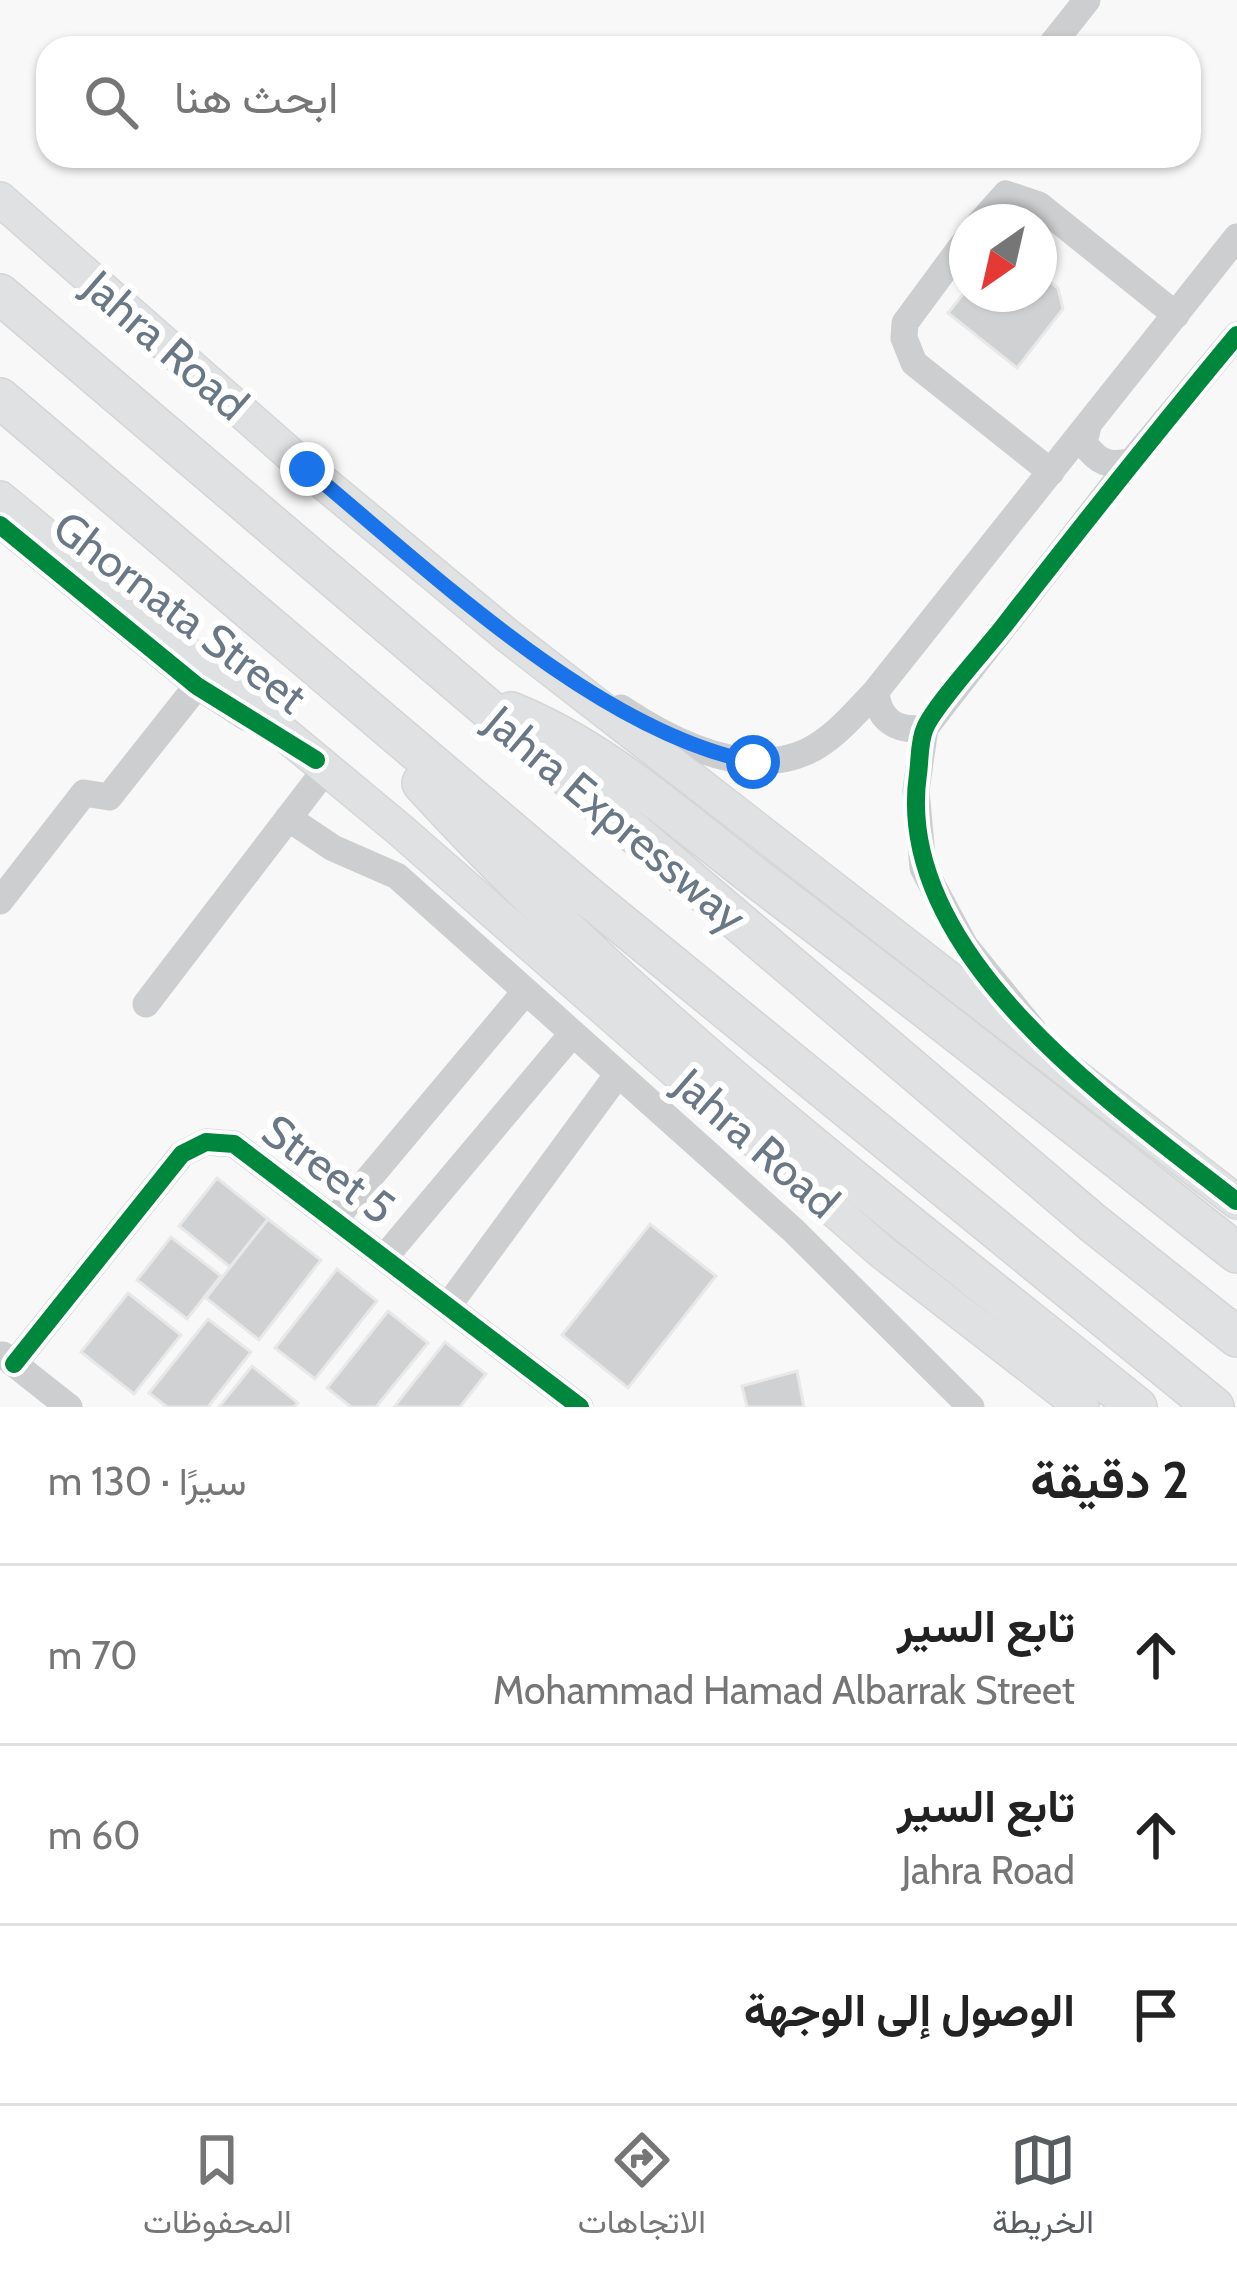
<!DOCTYPE html>
<html lang="ar">
<meta charset="utf-8">
<style>
:root{--surface:#fff;--page:#f2f2f2;--text:#222;--muted:#767676;--line:#e0e0e0;--accent:#595d61}
body{margin:0;font-family:Cabin,Vazirmatn,sans-serif;background:var(--page);color:var(--text);direction:rtl}
.compass{position:absolute;left:949px;top:204px;width:108px;height:108px;border-radius:50%;background:var(--surface);box-shadow:0 3px 9px #0004;rotate:214deg}
.stop{position:absolute;width:36px;height:36px;margin:-27px;border:9px solid #1a73e8;border-radius:50%;background:#fff}
.stop.end{background:#1a73e8;border-color:#fff;box-shadow:0 3px 12px #0008}
.list{margin:0;padding:0;list-style:none}
h2{display:flex;justify-content:space-between;align-items:center;height:156px;margin:0;padding:0 48px;font-size:51px}
h2 small{font-size:39px;font-weight:400;color:var(--muted)}
.list li{display:grid;grid-template-columns:78px 1fr auto;gap:36px;align-items:center;box-sizing:border-box;height:180px;padding:0 48px;border-top:3px solid var(--line)}
.list b{display:block;font-size:45px;white-space:nowrap}
.list p{margin:0;font-size:39px;white-space:nowrap;color:var(--muted)}
.list em{font-size:39px;font-style:normal;color:var(--muted)}
.icon{flex:none;width:66px;height:66px;fill:none;stroke:currentColor;stroke-width:2;stroke-linecap:round;stroke-linejoin:round}
.map{position:relative;flex:none;width:1237px;height:1407px;overflow:hidden;direction:ltr}
.search{position:absolute;background:var(--surface);box-shadow:0 3px 9px #0004;left:36px;right:36px;top:36px;height:132px;display:flex;align-items:center;gap:30px;box-sizing:border-box;padding:0 42px;border-radius:36px;color:var(--muted);font-size:45px}
.sheet{height:696px;background:var(--surface)}
nav{display:flex;justify-content:space-around;align-items:center;box-sizing:border-box;height:168px;border-top:3px solid var(--line);background:var(--surface);font-size:33px;color:var(--muted)}
nav a{display:grid;justify-items:center;gap:6px}
nav .on{color:var(--accent)}
.map>svg:first-child{display:block}
.building{fill:#cfd1d2;stroke:#e8e8e8;stroke-width:3}
.lines{fill:none;stroke-linecap:round;stroke-linejoin:round}
.major-casing{stroke:#d5d6d6;stroke-width:36}
.highway-casing{stroke:#d5d5d6;stroke-width:42}
.minor{stroke:#cdcecf;stroke-width:27}
.major{stroke:#e0e1e2;stroke-width:33}
.highway{stroke:#e0e1e2;stroke-width:39}
.cycleway-casing{stroke:#fff;stroke-width:26}
.cycleway{stroke:#00873e;stroke-width:18}
.route{stroke:#1a73e8;stroke-width:15}
.labels{text-anchor:middle;dominant-baseline:central;stroke-width:12;stroke-linejoin:round;paint-order:stroke}
.street-label{font-size:45px;fill:#6a7885;stroke:#fff}
</style>
<div class="map">
<svg width="1237" height="1407" viewBox="0 0 1237 1407">
<rect width="100%" height="100%" fill="#f8f8f8"/>
<!-- building -->
<path class="building" d="M 1039,273 L 1058,288 L 1063,309 L 1017,368 L 948,313 L 967,289 L 967,294 L 1039,294 Z
M 217,1178 L 268,1219 L 230,1267 L 179,1226 Z
M 268,1219 L 321,1260 L 259,1340 L 206,1298 Z
M 650,1224 L 716,1276 L 628,1388 L 562,1335 Z
M 171,1237 L 221,1276 L 187,1319 L 137,1280 Z
M 337,1269 L 377,1301 L 315,1379 L 275,1348 Z
M 128,1293 L 181,1335 L 134,1394 L 81,1352 Z
M 388,1311 L 428,1343 L 376,1407 L 351,1407 L 327,1388 Z
M 208,1319 L 251,1352 L 208,1407 L 167,1407 L 149,1393 Z
M 445,1342 L 486,1374 L 460,1407 L 394,1407 Z
M 252,1366 L 298,1403 L 294,1407 L 219,1407 Z
M 797,1371 L 804,1407 L 747,1407 L 742,1386 Z"/>
<g class="lines">
<defs>
<path id="major" d="M 0,199 L 307,469 L 508,636 L 1237,1202
M 0,498 L 399,829 L 882,1252 L 1082,1407"/>
<path id="highway" d="M 0,294 L 1093,1223 L 1237,1337
M 0,398 L 591,899 L 1214,1407
M 511,712 C 604,749 681,821 760,881 C 921,1003 1079,1128 1237,1253
M 422,783 C 635,1017 891,1209 1137,1407"/>
</defs>
<!-- major casing -->
<use href="#major" class="major-casing"/>
<!-- highway casing -->
<use href="#highway" class="highway-casing"/>
<!-- minor -->
<path class="minor" d="M 1049,48 L 1087,0
M 981,222 L 1006,194 L 1039,205 L 1176,315
M 967,239 L 905,323 L 904,338 L 914,363 L 1051,472
M 1088,426 L 1084,443 C 1098,463 1109,467 1132,461
M 0,525 L 197,686 L 247,718
M 876,691 C 878,720 896,732 925,728
M 621,708 C 672,742 745,779 806,752 C 834,739 855,713 876,691 L 1237,237
M 288,818 L 333,848 L 397,876 L 793,1230 L 971,1407
M 0,901 L 84,793 L 109,797 L 197,686
M 146,1004 L 326,769
M 1034,1031 L 965,946 L 923,868 L 916,790 L 925,728 L 1132,461 L 1237,335
M 334,1220 L 526,991
M 384,1258 L 573,1033
M 448,1306 L 618,1074
M 3,1355 L 69,1407
M 14,1364 L 182,1154 L 206,1142 L 234,1144 L 580,1407"/>
<!-- major -->
<use href="#major" class="major"/>
<!-- highway -->
<use href="#highway" class="highway"/>
<defs>
<path id="cycleway" d="M 0,525 L 197,686 L 316,760
M 1236,1201 C 1113,1104 892,953 918,774 C 920,760 919,741 925,728 C 934,706 985,650 1003,627 C 1080,528 1157,431 1237,335
M 14,1364 L 182,1154 L 206,1142 L 234,1144 L 580,1407"/>
</defs>
<!-- cycleway casing -->
<use href="#cycleway" class="cycleway-casing"/>
<!-- cycleway -->
<use href="#cycleway" class="cycleway"/>
</g>
<g class="lines">
<!-- route -->
<path class="route" d="M 307,469 C 429,570 596,731 753,762"/>
</g>
<g class="labels">
<!-- street labels -->
<g class="street-label">
<text transform="translate(166 345) rotate(41)">Jahra Road</text>
<text transform="translate(180 612) rotate(37)">Ghornata Street</text>
<text transform="translate(616 819) rotate(40)">Jahra Expressway</text>
<text transform="translate(757 1143) rotate(41)">Jahra Road</text>
<text transform="translate(329 1169) rotate(36)">Street 5</text>
</g>
</g>
</svg>
<svg class="compass" viewBox="-18 -18 36 36"><path d="M0-13l5 13h-10z" fill="#e53935"/><path d="M0 13l5-13h-10z" fill="#767676"/></svg>
<div class="stop" style="left:753px;top:762px"></div>
<div class="stop end" style="left:307px;top:469px"></div>
<div class="search"><svg class="icon" aria-label="search" viewBox="0 0 24 24"><circle cx="10" cy="10" r="6"/><path d="M15 15l6 6"/></svg>ابحث هنا</div>
</div>
<section class="sheet">
<h2>2 دقيقة<small>سيرًا · 130 m</small></h2>
<ul class="list">
<li><svg class="icon" aria-label="ahead" viewBox="0 0 24 24"><path d="M12 20V5M6 11l6-6 6 6"/></svg><div><b>تابع السير</b><p>Mohammad Hamad Albarrak Street</p></div><em>70 m</em></li>
<li><svg class="icon" aria-label="ahead" viewBox="0 0 24 24"><path d="M12 20V5M6 11l6-6 6 6"/></svg><div><b>تابع السير</b><p>Jahra Road</p></div><em>60 m</em></li>
<li><svg class="icon" aria-label="arrive" viewBox="0 0 24 24"><path d="M6 21V4h12l-3 4 3 4H6"/></svg><div><b>الوصول إلى الوجهة</b></div></li>
</ul>
</section>
<nav>
<a class="on"><svg class="icon" aria-label="map" viewBox="0 0 24 24"><path d="M3 6l6-2 6 2 6-2v14l-6 2-6-2-6 2zM9 4v14M15 6v14"/></svg>الخريطة</a>
<a><svg class="icon" aria-label="directions" viewBox="0 0 24 24"><path d="M12 3l9 9-9 9-9-9zM9 14v-3h6M13 9l2 2-2 2"/></svg>الاتجاهات</a>
<a><svg class="icon" aria-label="saved" viewBox="0 0 24 24"><path d="M7 4h10v16l-5-4-5 4z"/></svg>المحفوظات</a>
</nav>
